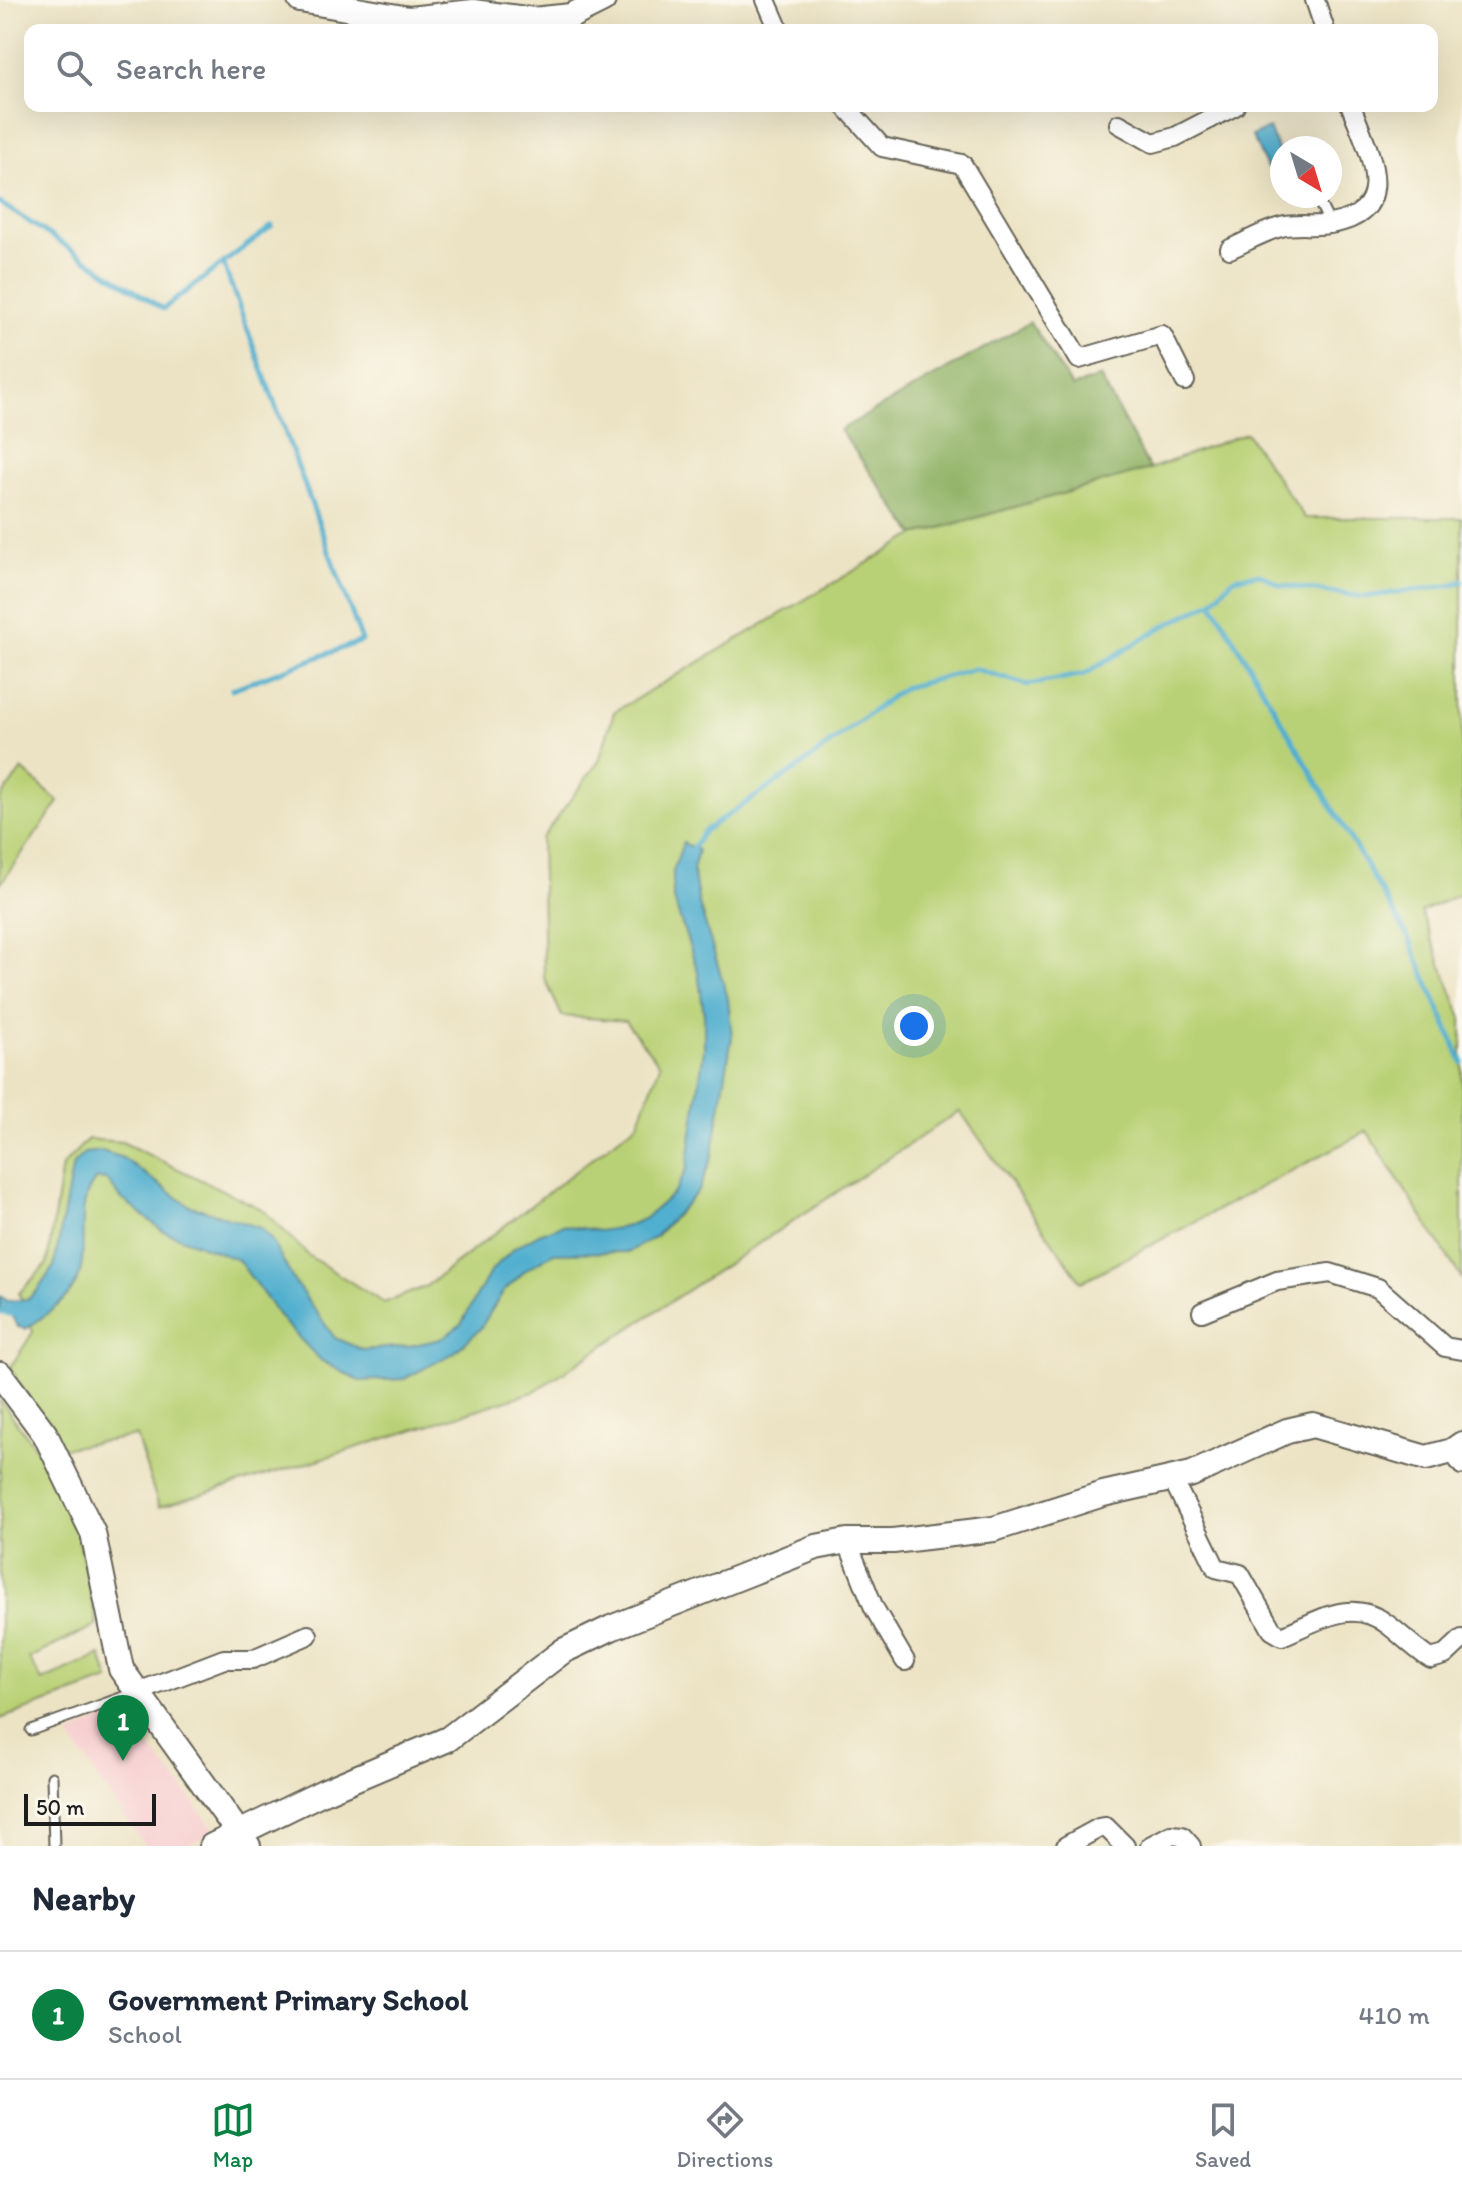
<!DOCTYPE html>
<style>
:root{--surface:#fff;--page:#f2f2f3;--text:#1f2937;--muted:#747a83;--line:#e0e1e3;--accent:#0b8043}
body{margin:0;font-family:Itim,sans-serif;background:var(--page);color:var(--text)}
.compass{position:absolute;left:1270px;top:136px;width:72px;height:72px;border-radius:50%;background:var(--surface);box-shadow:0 8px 32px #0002;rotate:142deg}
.scale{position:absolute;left:24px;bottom:20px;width:132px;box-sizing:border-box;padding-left:8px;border:4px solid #1c1c1c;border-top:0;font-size:22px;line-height:28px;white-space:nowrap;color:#1c1c1c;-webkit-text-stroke:6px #fbf7ec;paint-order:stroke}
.you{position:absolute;left:914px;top:1026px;width:28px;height:28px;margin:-20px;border:6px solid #fff;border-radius:50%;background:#1a73e8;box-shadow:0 0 0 12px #1a73e833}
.badge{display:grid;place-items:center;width:52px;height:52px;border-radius:50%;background:var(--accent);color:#fff;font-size:26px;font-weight:700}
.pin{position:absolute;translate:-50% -66px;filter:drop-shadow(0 2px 4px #0008)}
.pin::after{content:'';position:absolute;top:42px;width:28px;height:24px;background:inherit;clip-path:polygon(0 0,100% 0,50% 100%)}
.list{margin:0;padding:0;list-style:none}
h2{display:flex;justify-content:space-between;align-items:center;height:104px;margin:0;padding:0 32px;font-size:34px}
h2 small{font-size:26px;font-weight:400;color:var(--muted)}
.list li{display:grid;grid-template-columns:52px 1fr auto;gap:24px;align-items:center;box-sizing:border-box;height:128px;padding:0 32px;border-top:2px solid var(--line)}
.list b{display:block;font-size:30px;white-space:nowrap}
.list p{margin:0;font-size:26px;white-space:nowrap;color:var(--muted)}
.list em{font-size:26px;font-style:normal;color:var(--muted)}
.icon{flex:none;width:44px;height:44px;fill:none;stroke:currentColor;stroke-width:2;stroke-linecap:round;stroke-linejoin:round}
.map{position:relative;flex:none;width:1462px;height:1846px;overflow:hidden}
.search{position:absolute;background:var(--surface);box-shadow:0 8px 32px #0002;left:24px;right:24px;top:24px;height:88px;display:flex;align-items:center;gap:20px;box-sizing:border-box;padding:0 28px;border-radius:16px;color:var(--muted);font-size:30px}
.sheet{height:232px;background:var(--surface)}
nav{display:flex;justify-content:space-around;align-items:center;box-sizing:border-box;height:112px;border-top:2px solid var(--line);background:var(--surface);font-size:22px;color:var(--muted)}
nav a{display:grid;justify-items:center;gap:4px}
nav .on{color:var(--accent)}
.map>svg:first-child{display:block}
.built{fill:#f7cfd1}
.green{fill:#b9d176;stroke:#6a7649;stroke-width:2}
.forest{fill:#92b367;stroke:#576842;stroke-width:2}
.water{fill:#51afcf;stroke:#366676;stroke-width:2}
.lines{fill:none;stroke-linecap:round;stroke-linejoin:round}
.stream{stroke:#51afcf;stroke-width:5}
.lane-casing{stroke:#656257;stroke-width:13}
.street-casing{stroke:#656257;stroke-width:22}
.secondary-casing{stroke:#656257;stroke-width:28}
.lane{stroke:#fff;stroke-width:9}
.street{stroke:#fff;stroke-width:18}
.secondary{stroke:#fff;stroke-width:24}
</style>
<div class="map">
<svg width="1462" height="1846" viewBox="0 0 1462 1846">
<rect width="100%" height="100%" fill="#fbf7ec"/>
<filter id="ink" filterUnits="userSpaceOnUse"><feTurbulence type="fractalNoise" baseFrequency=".0125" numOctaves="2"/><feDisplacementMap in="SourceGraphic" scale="16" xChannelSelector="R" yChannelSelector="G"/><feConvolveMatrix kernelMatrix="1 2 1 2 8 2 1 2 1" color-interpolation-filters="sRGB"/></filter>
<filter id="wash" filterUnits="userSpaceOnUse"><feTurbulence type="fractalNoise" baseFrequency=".006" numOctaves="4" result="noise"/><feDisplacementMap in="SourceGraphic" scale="32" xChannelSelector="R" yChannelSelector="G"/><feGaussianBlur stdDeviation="1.8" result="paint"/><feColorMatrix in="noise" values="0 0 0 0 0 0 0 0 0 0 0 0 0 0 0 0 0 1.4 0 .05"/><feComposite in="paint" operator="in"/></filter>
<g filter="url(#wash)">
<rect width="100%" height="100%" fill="#ece3c4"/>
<!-- built -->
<path class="built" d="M 120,1710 L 181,1786 L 216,1832 L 184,1846 L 145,1846 L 69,1736 Z"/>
<!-- green -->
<path class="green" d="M 1246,433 L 1305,518 L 1462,518 L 1462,893 L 1421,912 L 1462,1018 L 1462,1279 L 1367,1131 L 1081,1282 L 960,1111 L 533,1392 L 311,1462 L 159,1507 L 136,1436 L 60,1449 L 10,1368 L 33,1332 L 19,1293 L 47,1264 L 62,1166 L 88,1139 L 122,1142 L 262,1209 L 309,1256 L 384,1303 L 425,1287 L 638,1123 L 660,1065 L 625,1021 L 562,1016 L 544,977 L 541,839 L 599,761 L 614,712 L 915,535 L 1150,469 Z
M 22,769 L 59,802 L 0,884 L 0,799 Z
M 0,1400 L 41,1455 L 77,1531 L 97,1625 L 29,1658 L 42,1681 L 101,1655 L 109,1680 L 0,1719 Z"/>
<!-- forest -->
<path class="forest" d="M 1030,322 L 1072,387 L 1100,377 L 1150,469 L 915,535 L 840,430 Z"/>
<!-- water -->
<path class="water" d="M 1269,128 L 1282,160 L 1267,168 L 1252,136 Z
M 683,843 L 698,850 L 693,870 L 699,904 L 728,998 L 732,1037 L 712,1157 L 699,1190 L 656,1236 L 629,1252 L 554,1253 L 527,1269 L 503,1292 L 480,1329 L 454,1353 L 404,1379 L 359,1381 L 320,1360 L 284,1322 L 238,1260 L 163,1231 L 121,1198 L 107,1180 L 96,1179 C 73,1206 89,1245 79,1276 C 71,1300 45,1315 26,1329 L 18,1327 L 10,1313 L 0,1310 L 0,1296 L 8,1301 L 28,1299 L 37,1291 L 54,1266 L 73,1164 L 84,1153 L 102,1151 L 123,1158 L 188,1205 L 261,1228 L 271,1239 L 294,1281 L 335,1338 L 363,1350 L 409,1346 L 441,1339 L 461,1324 L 490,1272 L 514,1248 L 541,1233 L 563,1225 L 599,1231 L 624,1227 L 644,1219 L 675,1192 L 687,1168 L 704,1049 L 704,1015 L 698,972 L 673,898 L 673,871 Z"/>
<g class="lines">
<!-- stream -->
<path class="stream" d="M 0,203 L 163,309 L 272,226
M 223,263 L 362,641 L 232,689
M 1212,602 L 1409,939 L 1462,1062
M 690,852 L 704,831 L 797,769 L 903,688 L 975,669 L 1028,685 L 1085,674 L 1159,629 L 1212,602 L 1234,578 L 1260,574 L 1280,585 L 1364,597 L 1453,585 L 1462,581
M 0,1312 L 16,1315"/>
</g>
</g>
<g filter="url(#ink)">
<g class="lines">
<defs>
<path id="lane" d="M 1316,196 L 1330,224
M 31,1730 L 137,1692
M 52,1777 L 54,1846"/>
<path id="street" d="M 766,0 L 779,30
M 1315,0 L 1325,30
M 845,106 L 882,147 L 962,164 L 1079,359 L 1162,335 L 1185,381
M 1119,124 L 1153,143 L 1175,137 L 1235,106
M 1230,249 C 1246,242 1264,231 1281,227 C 1296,223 1314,227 1330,224 C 1403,212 1368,151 1351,106
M 1202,1312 L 1277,1281 L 1330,1273 L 1378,1288 L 1445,1347 L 1462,1350
M 1452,1451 L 1462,1465
M 1172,1478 L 1216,1568 L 1240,1574 L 1272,1630 L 1282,1636 C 1318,1621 1351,1597 1387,1624 C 1402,1635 1415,1649 1431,1659 L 1445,1655 L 1462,1639
M 847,1541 L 874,1608 L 905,1661
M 138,1692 L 224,1659 L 253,1659 L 308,1635
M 1066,1846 L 1099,1828 L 1106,1827 L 1125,1846
M 1150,1846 L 1171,1835 L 1182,1836 L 1191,1846"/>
<path id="secondary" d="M 300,0 L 409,19 L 473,12 L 533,20 L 571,16 L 603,0
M 0,1374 L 45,1434 L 93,1533 L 121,1669 L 248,1846
M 212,1846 L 323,1792 L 448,1739 L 563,1651 L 611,1628 L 816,1547 L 847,1541 L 893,1541 L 994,1529 L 1103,1494 L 1192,1474 L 1287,1431 L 1313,1425 L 1426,1458 L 1452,1451 L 1462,1444"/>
</defs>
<!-- lane casing -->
<use href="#lane" class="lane-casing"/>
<!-- street casing -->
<use href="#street" class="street-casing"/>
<!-- secondary casing -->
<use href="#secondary" class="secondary-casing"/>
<!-- lane -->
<use href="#lane" class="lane"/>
<!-- street -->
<use href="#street" class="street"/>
<!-- secondary -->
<use href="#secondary" class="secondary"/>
</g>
</g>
</svg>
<svg class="compass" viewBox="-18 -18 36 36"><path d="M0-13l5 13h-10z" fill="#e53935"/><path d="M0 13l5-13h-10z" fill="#747a83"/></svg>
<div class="scale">50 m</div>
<div class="you"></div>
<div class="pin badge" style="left:123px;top:1761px">1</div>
<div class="search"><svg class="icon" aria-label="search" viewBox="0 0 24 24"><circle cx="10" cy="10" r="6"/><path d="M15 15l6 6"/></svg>Search here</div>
</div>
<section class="sheet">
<h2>Nearby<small></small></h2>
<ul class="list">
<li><span class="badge">1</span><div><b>Government Primary School</b><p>School</p></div><em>410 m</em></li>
</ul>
</section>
<nav>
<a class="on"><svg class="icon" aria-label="map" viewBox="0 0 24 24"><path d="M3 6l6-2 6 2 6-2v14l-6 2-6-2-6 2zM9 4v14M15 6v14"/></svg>Map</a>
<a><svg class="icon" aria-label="directions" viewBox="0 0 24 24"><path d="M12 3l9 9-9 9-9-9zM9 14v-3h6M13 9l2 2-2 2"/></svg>Directions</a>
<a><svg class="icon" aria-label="saved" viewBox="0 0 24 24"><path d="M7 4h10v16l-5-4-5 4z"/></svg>Saved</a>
</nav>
